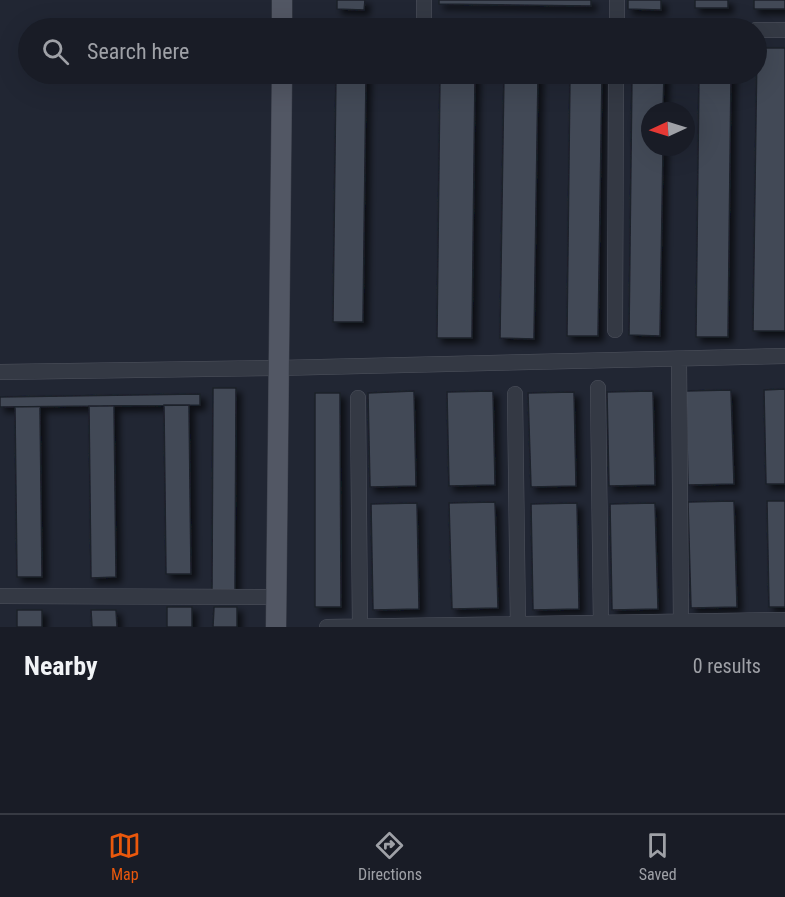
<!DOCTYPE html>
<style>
:root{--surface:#191c26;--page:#22252e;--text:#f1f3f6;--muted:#9fa1a7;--line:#373a43;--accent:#ea580c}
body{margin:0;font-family:"Roboto Condensed",sans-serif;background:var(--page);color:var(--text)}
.compass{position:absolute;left:641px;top:102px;width:54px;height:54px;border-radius:50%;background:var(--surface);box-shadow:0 6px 24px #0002;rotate:266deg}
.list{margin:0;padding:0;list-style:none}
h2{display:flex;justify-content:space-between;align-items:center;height:78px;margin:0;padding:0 24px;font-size:26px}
h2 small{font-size:20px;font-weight:400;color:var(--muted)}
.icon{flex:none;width:33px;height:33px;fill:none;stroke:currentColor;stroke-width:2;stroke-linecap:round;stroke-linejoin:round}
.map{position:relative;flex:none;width:785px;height:627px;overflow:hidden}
.search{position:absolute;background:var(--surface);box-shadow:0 6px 24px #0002;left:18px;right:18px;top:18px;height:66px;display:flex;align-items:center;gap:15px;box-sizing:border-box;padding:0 21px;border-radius:33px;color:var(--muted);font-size:22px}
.sheet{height:186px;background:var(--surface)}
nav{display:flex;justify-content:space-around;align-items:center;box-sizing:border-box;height:84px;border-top:2px solid var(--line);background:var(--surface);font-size:16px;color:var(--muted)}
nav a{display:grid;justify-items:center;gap:3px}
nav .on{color:var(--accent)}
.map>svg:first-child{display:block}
.building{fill:#434957;stroke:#1c202a;stroke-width:1.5;filter:url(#shadow)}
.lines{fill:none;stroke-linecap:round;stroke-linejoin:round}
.minor-casing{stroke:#4f535e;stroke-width:16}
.major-casing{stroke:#3e424d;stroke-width:21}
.minor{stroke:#343944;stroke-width:15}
.major{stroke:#525764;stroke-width:20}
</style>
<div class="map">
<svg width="785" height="627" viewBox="0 0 785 627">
<defs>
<filter id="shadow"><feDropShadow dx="5" dy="5" stdDeviation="3" flood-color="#0009"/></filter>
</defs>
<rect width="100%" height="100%" fill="#212633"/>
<!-- building -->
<path class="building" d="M 337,0 L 365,0 L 364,10 L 337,9 Z
M 439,0 L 591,0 L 591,6 L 439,4 Z
M 628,0 L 661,0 L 661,10 L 628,9 Z
M 695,0 L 728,0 L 728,8 L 695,8 Z
M 754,0 L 785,0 L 785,9 L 754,9 Z
M 757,48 L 785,48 L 785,331 L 753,331 Z
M 336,74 L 366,74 L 363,322 L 333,322 Z
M 440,74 L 475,74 L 472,338 L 437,338 Z
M 504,74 L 538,74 L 534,339 L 500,338 Z
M 570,74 L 602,74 L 598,336 L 567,336 Z
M 632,74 L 664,74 L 663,111 L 650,111 L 650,147 L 663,147 L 660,336 L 629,335 Z
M 699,74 L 731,74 L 728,337 L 696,337 Z
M 213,388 L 236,388 L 235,590 L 212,590 Z
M 785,389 L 785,484 L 766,484 L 764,390 Z
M 731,390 L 734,484 L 688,485 L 686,391 Z
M 414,391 L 416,486 L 370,487 L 368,393 Z
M 493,391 L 495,485 L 449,486 L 447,392 Z
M 653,391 L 655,485 L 609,486 L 607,392 Z
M 574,392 L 576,486 L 531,487 L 528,393 Z
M 315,393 L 340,393 L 341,607 L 315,607 Z
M 200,394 L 200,405 L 0,407 L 0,397 Z
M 164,405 L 189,405 L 191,574 L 166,574 Z
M 89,406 L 114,406 L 116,577 L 91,578 Z
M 15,407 L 40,407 L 42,577 L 17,577 Z
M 734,501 L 737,607 L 691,608 L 688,502 Z
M 767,501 L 785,501 L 785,607 L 769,607 Z
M 495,502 L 498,608 L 452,609 L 449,503 Z
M 417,503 L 419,609 L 373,610 L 371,504 Z
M 577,503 L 579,609 L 533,610 L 531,504 Z
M 655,503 L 658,609 L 612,610 L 610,504 Z
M 167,607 L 192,607 L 192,627 L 167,627 Z
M 214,607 L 237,607 L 237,627 L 213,627 Z
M 17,610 L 42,610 L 42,627 L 17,627 Z
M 91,610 L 116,610 L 117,627 L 92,627 Z"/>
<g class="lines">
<defs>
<path id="minor" d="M 282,26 L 618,28
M 424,27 L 424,0
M 617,28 L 617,0
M 756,30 L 785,30
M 615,330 L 616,74
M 679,359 L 681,627
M 0,372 L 278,368 L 785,356
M 598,388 L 601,627
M 515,394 L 518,627
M 358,398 L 360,627
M 0,596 L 276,597
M 327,627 L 785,620"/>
<path id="major" d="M 282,28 L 282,0
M 276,627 L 282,74"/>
</defs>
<!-- minor casing -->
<use href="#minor" class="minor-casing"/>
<!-- major casing -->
<use href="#major" class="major-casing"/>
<!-- minor -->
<use href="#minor" class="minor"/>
<!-- major -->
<use href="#major" class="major"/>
</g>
</svg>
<svg class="compass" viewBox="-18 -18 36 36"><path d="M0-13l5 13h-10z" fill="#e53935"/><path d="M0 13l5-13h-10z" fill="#9fa1a7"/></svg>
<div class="search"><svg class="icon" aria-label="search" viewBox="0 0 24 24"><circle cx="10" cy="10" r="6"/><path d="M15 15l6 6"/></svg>Search here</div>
</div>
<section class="sheet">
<h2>Nearby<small>0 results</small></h2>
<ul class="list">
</ul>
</section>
<nav>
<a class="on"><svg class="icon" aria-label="map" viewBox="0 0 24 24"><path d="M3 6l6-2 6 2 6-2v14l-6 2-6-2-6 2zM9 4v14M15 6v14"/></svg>Map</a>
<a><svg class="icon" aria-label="directions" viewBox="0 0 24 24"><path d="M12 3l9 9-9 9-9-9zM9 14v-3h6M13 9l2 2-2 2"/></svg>Directions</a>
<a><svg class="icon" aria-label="saved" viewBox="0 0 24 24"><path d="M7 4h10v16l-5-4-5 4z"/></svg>Saved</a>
</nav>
